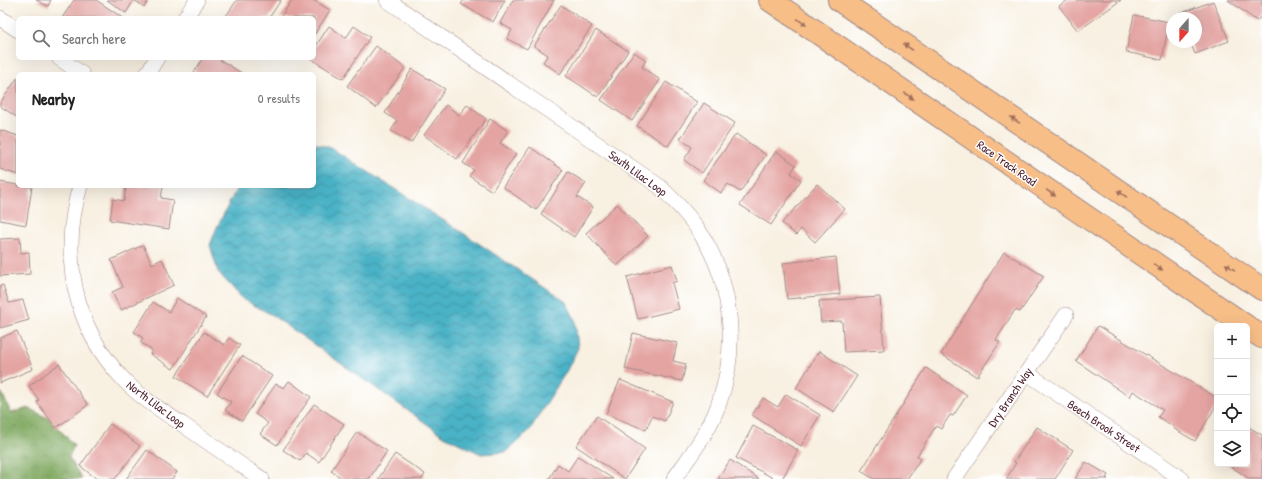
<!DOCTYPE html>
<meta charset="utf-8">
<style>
:root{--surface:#fff;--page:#f2f2f2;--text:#222;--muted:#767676;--line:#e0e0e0}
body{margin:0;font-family:"Patrick Hand",sans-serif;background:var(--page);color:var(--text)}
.controls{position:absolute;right:12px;bottom:12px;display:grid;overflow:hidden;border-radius:6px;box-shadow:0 4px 16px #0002}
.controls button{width:36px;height:36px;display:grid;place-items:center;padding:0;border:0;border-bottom:1px solid var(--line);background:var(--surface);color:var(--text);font:20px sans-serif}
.compass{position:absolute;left:1166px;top:12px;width:36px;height:36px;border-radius:50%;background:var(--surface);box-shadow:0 4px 16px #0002;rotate:201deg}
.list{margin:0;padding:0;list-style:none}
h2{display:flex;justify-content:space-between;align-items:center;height:52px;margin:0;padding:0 16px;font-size:17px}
h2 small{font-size:13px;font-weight:400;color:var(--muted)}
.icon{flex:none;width:22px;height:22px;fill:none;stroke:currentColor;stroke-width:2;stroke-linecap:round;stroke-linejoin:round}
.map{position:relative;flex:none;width:1262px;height:479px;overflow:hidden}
.search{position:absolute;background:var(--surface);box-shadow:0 4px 16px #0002;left:16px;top:16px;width:300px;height:44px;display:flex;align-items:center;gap:10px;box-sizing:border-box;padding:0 14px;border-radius:6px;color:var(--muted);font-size:15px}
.panel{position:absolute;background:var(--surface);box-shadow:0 4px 16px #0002;left:16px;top:72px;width:300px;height:116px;border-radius:6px}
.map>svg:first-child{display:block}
.forest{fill:url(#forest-crowns);stroke:#656446}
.water{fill:url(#water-waves);stroke:#496878}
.building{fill:#e4a4a2}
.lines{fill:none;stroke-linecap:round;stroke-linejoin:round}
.street-casing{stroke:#a18886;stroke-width:16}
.primary-casing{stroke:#a18886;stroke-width:24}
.street{stroke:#fff;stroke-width:15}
.primary{stroke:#f7be88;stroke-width:22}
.oneway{fill:#a06e5a}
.labels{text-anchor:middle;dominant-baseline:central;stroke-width:3;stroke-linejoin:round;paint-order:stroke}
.street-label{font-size:12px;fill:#4a1f2b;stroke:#fff}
</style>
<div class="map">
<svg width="1262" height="479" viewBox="0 0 1262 479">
<defs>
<pattern id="forest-crowns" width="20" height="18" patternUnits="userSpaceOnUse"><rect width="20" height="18" fill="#80a960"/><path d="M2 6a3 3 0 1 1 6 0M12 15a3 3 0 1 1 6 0" fill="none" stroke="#6b894f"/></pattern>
<pattern id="water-waves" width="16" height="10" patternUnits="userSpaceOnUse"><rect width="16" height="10" fill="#48b2c6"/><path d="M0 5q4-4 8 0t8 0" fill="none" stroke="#3e90a1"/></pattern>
</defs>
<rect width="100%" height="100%" fill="#fff"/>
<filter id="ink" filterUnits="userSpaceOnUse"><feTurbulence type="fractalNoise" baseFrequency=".025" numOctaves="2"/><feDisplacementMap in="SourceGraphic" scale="8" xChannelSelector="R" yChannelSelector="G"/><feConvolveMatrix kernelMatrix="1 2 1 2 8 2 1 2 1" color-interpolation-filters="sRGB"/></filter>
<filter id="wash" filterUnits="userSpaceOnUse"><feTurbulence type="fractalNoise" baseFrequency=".012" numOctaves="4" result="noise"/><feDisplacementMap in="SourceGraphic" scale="16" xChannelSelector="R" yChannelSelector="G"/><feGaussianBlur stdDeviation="0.9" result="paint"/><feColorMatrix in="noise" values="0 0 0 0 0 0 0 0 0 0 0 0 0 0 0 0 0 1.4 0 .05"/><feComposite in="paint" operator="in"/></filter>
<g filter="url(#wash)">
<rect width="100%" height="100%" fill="#f8f0e1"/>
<!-- forest -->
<path class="forest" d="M 0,393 L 2,393 L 11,413 L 28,408 L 50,419 L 74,445 L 69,457 L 82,479 L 0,479 Z"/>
<!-- water -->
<path class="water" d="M 314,143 L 331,148 L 460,231 L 566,302 L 575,319 L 578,348 L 566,372 L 529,431 L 506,452 L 481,454 L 444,436 L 272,315 L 243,299 L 218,272 L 210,245 L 217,227 L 238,186 L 314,186 Z"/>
<g id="blocks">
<!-- building -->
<path class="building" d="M 36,0 L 51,0 L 48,6 Z
M 74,0 L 96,0 L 123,18 L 62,18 Z
M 107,0 L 149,0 L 144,7 L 134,0 L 126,13 Z
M 237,0 L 281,0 L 269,18 L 229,18 L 226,16 Z
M 292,0 L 313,0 L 330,10 L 314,35 L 314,18 L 280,18 Z
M 464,0 L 505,0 L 493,22 L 461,4 Z
M 513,0 L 554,0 L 527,49 L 507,39 L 512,30 L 500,23 Z
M 1068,0 L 1121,0 L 1078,31 L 1059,6 Z
M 1228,0 L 1262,0 L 1262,15 L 1257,21 Z
M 1213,1 L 1229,41 L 1195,54 L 1190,42 L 1196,42 L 1196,18 L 1180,18 L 1179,14 Z
M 561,5 L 592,26 L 560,74 L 543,62 L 548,55 L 534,46 Z
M 1134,15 L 1169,22 L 1162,60 L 1126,52 Z
M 329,26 L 346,38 L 354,26 L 370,37 L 343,79 L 310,58 L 314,58 L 314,49 Z
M 596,30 L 628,51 L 598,97 L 566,76 Z
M 376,46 L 405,68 L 376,108 L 347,86 Z
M 634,52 L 646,60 L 642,67 L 660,80 L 632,121 L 601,100 Z
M 203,58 L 217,58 L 243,74 L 193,74 Z
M 412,69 L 445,89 L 411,143 L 391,131 L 397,121 L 385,113 Z
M 18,77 L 18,118 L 0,106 L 0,103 Z
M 666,82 L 697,102 L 668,146 L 637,126 Z
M 704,103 L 735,123 L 702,173 L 684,160 L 692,147 L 680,139 Z
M 446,105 L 459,115 L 467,105 L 486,119 L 457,159 L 424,135 Z
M 490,119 L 508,131 L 500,143 L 516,154 L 492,191 L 469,176 L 474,170 L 463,163 Z
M 0,130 L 18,136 L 18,175 L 0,169 Z
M 736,134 L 766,155 L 740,192 L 728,184 L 721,193 L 703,180 Z
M 530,147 L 563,170 L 536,210 L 503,187 Z
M 776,151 L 796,165 L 791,173 L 801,180 L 771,225 L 740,205 Z
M 568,172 L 586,183 L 577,197 L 593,207 L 574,237 L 541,214 Z
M 0,182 L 18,185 L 18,186 L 32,187 L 26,225 L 0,220 Z
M 817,184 L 845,209 L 815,242 L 801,229 L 796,235 L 782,223 Z
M 126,186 L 163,186 L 161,198 L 173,200 L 169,229 L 110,220 L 113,199 L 124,201 Z
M 617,204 L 648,236 L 617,266 L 586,233 Z
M 20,238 L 21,253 L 29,252 L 30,274 L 0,276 L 0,239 Z
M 143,245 L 152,264 L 162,259 L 174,285 L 121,310 L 112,292 L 123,287 L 111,260 Z
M 1004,252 L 1044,276 L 1020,312 L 1015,310 L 996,340 L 1000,342 L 977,377 L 941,354 Z
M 836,257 L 840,294 L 787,299 L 783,263 Z
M 672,265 L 677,281 L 672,283 L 679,309 L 638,319 L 627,277 Z
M 3,285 L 9,303 L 23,300 L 29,320 L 0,328 L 0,286 Z
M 880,297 L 884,350 L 844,352 L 842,321 L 821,322 L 819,301 Z
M 177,298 L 206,317 L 173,369 L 150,354 L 152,350 L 140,342 L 143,338 L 134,332 L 153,302 L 169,312 Z
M 1098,326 L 1217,398 L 1217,404 L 1195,441 L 1173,428 L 1173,426 L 1158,417 L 1163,410 L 1133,391 L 1130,397 L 1076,361 Z
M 17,331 L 33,369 L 0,383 L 0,338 Z
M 204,332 L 224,345 L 229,338 L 240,345 L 207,396 L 176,376 Z
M 633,333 L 677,343 L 673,361 L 686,364 L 682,381 L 625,369 Z
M 819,351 L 857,376 L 834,412 L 796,388 Z
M 242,356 L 272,376 L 242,421 L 225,410 L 231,402 L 217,393 Z
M 59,364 L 88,405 L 56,428 L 37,402 L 39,400 L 29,386 Z
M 926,368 L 967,395 L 953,416 L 950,415 L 941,429 L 936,426 L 917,456 L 921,458 L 907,479 L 874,479 L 861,471 Z
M 620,380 L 673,402 L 665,421 L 652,416 L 646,430 L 606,414 Z
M 289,381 L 311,397 L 277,445 L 260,434 L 268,423 L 255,414 L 276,384 L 284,388 Z
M 786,394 L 820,415 L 801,446 L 752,415 L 763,398 L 778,407 Z
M 314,404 L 344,424 L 319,462 L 306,453 L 300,461 L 283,450 Z
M 597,416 L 645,449 L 625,479 L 576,446 Z
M 110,424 L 140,446 L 115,479 L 97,479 L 80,466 Z
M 753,426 L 798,450 L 782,479 L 775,479 L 736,458 Z
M 1247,426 L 1262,435 L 1262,479 L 1250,479 L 1227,464 L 1247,464 Z
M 1037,427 L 1073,450 L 1055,479 L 1006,479 L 1016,463 L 1014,462 Z
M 357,432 L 387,451 L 369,479 L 343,479 L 331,471 Z
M 147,450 L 177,472 L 172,479 L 126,479 Z
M 395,454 L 425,474 L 422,479 L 378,479 Z
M 578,456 L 613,479 L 549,479 L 558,464 L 568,471 Z
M 730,460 L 759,479 L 718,479 Z
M 1086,462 L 1108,475 L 1106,478 L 1108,479 L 1075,479 Z"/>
</g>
</g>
<g filter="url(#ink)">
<use href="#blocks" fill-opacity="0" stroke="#a18886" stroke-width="1"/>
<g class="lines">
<defs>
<path id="street" d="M 387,0 L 659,186 C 674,200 688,214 699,231 C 733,282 739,349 718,406 C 708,433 690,456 674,479
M 0,18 L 18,30
M 185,18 L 197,0
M 59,58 L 82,74
M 147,74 L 157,58
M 80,186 C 60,255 73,327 124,380 C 141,398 162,411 182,424 C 209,443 235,461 262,479
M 1027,373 L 1182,479
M 954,479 L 1066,315"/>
<path id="primary" d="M 770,0 L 1246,326
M 839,0 L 1262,289
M 1247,327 L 1262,337"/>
</defs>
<!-- street casing -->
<use href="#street" class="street-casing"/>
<!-- primary casing -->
<use href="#primary" class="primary-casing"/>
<!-- street -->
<use href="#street" class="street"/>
<!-- primary -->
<use href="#primary" class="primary"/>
</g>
<!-- one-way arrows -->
<defs><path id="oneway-solid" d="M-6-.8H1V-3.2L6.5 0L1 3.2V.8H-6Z"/></defs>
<g class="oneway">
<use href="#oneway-solid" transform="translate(802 22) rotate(35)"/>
<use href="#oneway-solid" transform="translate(908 47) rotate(-146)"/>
<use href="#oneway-solid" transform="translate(909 96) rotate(35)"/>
<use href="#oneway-solid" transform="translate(1015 120) rotate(-146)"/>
<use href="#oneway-solid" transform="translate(1051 193) rotate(35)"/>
<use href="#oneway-solid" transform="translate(1122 194) rotate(-146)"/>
<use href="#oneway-solid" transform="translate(1158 267) rotate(34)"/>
<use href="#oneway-solid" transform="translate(1230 267) rotate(-146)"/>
</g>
</g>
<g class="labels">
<!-- street labels -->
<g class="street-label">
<text transform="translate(1007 163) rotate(35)">Race Track Road</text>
<text transform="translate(638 173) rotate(36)">South Lilac Loop</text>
<text transform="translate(1010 397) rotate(-56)">Dry Branch Way</text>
<text transform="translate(156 404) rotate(37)">North Lilac Loop</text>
<text transform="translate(1104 426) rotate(34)">Beech Brook Street</text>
</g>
</g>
</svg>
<div class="controls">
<button>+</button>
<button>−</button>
<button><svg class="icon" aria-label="locate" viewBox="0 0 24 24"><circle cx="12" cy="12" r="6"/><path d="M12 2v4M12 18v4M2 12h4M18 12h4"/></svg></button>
<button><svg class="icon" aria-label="layers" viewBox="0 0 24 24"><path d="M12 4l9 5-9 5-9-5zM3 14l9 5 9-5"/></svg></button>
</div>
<svg class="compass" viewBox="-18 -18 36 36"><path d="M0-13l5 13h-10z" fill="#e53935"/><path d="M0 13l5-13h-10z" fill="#767676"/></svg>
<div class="search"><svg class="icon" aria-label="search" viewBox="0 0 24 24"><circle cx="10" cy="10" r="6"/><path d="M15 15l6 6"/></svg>Search here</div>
<section class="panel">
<h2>Nearby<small>0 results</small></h2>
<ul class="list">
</ul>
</section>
</div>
